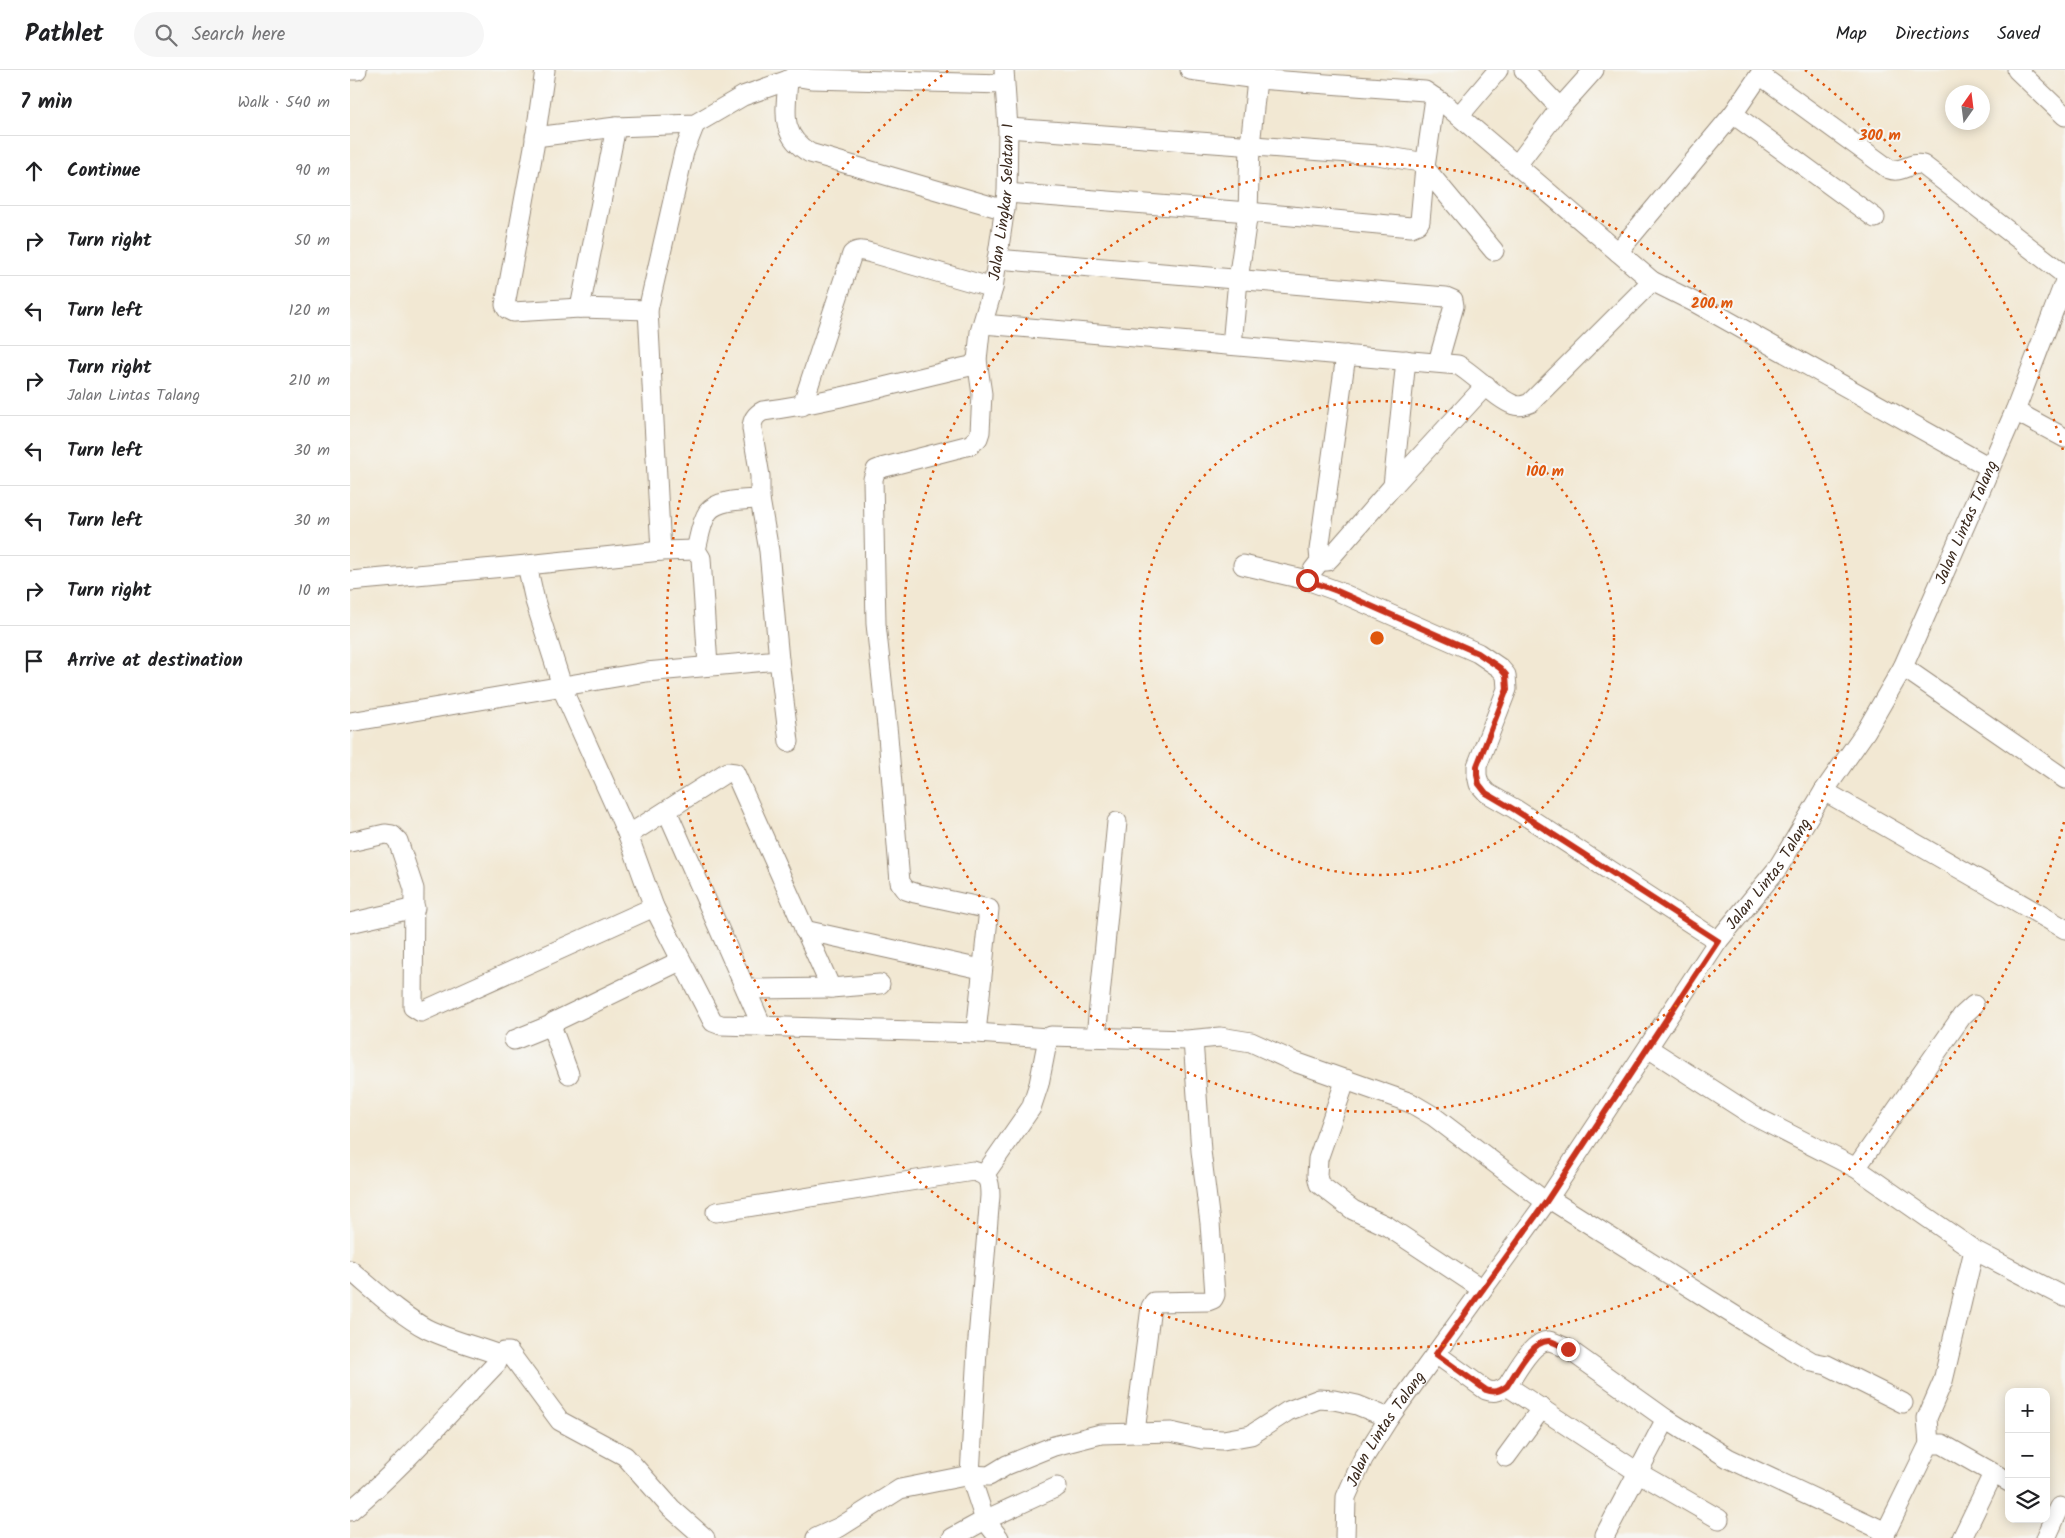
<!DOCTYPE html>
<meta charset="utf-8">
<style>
:root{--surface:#fff;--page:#f6f6f6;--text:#202124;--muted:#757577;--line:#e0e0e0}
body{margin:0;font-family:Kalam,sans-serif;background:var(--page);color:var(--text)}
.controls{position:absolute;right:15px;bottom:15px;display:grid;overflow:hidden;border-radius:10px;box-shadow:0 2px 12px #0003}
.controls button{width:45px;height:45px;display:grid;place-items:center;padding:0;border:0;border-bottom:1px solid var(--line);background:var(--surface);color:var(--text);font:25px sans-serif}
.compass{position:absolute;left:1595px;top:15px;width:45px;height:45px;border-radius:50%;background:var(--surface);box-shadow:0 2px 12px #0003;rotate:14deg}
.stop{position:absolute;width:15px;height:15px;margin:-11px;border:4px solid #c8321e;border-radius:50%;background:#fff}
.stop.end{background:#c8321e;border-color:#fff;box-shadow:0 1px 5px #0008}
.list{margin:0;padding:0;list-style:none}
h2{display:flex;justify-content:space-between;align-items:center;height:65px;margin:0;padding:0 20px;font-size:21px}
h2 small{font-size:16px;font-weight:400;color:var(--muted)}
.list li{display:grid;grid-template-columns:32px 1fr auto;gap:15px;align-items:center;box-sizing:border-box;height:70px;padding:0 20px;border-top:1px solid var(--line)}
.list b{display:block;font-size:19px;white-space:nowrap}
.list p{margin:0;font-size:16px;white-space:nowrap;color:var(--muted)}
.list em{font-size:16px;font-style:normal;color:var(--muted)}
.icon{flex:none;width:28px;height:28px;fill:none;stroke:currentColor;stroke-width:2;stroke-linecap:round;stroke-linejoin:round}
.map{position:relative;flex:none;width:1715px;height:1468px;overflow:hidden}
header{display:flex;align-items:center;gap:30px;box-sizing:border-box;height:70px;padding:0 25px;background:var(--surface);border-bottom:1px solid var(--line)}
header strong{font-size:24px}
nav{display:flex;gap:28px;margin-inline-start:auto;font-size:18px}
.search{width:350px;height:45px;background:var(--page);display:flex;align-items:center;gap:12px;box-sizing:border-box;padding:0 18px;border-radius:28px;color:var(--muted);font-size:19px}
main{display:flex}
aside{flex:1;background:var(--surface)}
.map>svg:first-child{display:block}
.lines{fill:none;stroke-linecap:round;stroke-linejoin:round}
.minor-casing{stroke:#968978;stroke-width:21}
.minor{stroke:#fff;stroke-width:19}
.route{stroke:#c8321e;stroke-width:6}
.ring{fill:none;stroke:#df570d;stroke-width:2.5;stroke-dasharray:2.5 5}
.labels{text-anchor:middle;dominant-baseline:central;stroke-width:4;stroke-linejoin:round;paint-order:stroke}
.street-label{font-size:16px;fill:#3b2a1e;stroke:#f6f6f2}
.centre{fill:#df570d;stroke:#f6f6f2;stroke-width:2.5}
.ring-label{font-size:15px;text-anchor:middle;font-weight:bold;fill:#df570d;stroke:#f6f6f2;stroke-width:4;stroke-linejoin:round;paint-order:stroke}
</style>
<header>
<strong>Pathlet</strong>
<div class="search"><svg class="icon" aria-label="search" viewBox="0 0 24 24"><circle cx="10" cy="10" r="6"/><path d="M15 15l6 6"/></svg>Search here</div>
<nav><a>Map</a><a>Directions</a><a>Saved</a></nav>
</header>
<main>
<aside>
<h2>7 min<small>Walk · 540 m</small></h2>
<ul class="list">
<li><svg class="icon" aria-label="ahead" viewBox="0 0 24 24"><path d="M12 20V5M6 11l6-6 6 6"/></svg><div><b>Continue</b></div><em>90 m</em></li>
<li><svg class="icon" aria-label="right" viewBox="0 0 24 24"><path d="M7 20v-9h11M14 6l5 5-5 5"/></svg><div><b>Turn right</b></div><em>50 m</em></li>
<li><svg class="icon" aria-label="left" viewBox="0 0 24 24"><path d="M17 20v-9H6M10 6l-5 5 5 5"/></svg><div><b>Turn left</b></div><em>120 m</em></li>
<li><svg class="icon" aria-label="right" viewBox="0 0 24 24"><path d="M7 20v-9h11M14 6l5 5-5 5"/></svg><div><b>Turn right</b><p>Jalan Lintas Talang</p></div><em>210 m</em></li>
<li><svg class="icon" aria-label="left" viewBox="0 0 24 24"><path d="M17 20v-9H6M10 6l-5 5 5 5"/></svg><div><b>Turn left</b></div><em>30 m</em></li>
<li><svg class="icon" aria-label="left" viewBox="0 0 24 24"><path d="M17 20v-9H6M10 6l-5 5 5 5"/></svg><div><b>Turn left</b></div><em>30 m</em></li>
<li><svg class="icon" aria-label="right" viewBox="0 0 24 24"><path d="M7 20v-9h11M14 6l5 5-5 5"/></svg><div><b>Turn right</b></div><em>10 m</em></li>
<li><svg class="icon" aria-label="arrive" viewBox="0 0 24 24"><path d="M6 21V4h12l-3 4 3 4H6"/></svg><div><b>Arrive at destination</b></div></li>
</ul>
</aside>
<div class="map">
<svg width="1715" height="1468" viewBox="0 0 1715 1468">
<rect width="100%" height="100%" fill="#f6f6f2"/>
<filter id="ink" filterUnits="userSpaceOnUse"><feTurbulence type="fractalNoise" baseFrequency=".02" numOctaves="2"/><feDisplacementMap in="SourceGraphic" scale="10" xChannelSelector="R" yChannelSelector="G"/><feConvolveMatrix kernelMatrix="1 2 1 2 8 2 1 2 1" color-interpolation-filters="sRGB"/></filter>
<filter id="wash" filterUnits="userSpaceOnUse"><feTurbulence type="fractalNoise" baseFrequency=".0096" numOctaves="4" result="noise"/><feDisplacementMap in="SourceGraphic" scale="20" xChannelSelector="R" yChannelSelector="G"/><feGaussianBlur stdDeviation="1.12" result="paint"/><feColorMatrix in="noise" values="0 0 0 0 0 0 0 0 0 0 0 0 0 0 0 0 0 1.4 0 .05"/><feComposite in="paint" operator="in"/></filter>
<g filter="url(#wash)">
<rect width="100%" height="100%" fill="#f2e8d3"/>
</g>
<g filter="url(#ink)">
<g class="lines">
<defs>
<g id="minor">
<path d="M 0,0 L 7,0"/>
<path d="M 195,0 L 184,77 L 155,235 L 157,239 L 163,242 L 230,238 L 298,240"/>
<path d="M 447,0 L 449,7 L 461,9 L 654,14"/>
<path d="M 840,0 L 907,9 L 1075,21 L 1097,36 L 1302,211 L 1346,233 L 1639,397"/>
<path d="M 1174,0 L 1210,38"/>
<path d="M 1667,0 L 1715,46"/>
<path d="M 1410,5 L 1539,99 C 1552,104 1560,91 1573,95 L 1715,205"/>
<path d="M 438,10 C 436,41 429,65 460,83 L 655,140"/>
<path d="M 1383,44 L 1525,148"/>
<path d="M 1109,46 L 1148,0"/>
<path d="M 658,58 L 1027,85 L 1070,92 L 1144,181"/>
<path d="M 185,67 L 266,57 L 345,54 L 393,26 L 447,7"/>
<path d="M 1167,95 L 1210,38 L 1244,0"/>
<path d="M 657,123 L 898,142 L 1061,157 L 1068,154 L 1070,151 L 1075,97 L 1085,28"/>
<path d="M 1268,182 L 1383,44 L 1413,0"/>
<path d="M 647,189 L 1096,227 L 1103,230 L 1104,236 L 1088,292"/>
<path d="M 230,238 L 266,57"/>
<path d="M 633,254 L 1108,295 C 1125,305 1147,329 1164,335 C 1169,337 1175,335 1180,333 L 1302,211"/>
<path d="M 882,275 L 888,210 L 898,142 L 900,76 L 907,9"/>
<path d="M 452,336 L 502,184 C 508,179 513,181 521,183 L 643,218"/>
<path d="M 1665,341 L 1715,368"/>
<path d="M 1043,416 L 1056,290"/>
<path d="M 346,480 L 311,481 L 177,495 L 185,531 L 215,625 L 278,765 L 304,837 L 363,952 L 371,955 L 626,963 L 698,968"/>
<path d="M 311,481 L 298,240 L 334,82 L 345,54"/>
<path d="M 970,491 L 977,491 L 981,487 L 1043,416 L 1136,315"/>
<path d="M 893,495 L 957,510 L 987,521 L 1128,583 L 1150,598 L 1156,605 L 1157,619 L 1127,696 L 1127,705 L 1129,714 L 1137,723 L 1165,739 L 1368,871"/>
<path d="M 963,500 L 970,491 L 969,480 L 996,285"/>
<path d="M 0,511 L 177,495"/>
<path d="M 358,596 L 351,488 L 346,480 C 349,469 351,452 358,442 C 368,429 395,430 410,429"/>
<path d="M 1553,597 L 1715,709"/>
<path d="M 0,652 L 296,602 L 429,590"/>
<path d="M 439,672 L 429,590 L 419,481 L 410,429 L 410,406 L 402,359 C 402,350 405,345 413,341 C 484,332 552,311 621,296 L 627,290"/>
<path d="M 1474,721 L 1715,859"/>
<path d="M 317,741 L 412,956"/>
<path d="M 278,765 L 377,702 L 385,703 L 481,918"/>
<path d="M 0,772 L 35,764 L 42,765 L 48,771 L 64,819 L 63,937 L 71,942 L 304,837"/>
<path d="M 0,853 L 65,838"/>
<path d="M 454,860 L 631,899"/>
<path d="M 396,919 L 481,918 L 530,914"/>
<path id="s1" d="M 626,963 L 639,839 L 565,823 L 556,820 L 550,812 L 538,666 L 526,554 L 523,409 L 526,400 L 531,398 L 620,375 L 628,368 L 630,362 L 632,324 L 627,290 L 630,262 L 643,218 L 657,123 L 658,58 L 654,0"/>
<path d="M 746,967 L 767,752"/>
<path d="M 164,970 L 201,955"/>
<path d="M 1298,978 L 1402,1045 L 1506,1098 L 1624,1180 L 1715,1227"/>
<path d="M 219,1004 L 202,958 L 201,955 L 204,952 L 330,891"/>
<path d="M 996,1009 L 968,1089 L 967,1105 L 969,1114 L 1003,1140 L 1037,1156 L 1132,1219"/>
<path d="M 1506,1098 L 1612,946 L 1624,935"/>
<path d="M 635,1104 L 681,1038 L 689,1014 L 698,968 L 701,966 L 837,970 L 870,967 L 901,972 L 945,992 L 1061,1033 L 1083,1046 L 1196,1132"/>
<path d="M 1198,1128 L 1387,1247 L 1462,1292 L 1477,1295 L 1553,1333"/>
<path d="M 366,1142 L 623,1101 C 639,1105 640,1111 640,1126 L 627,1281 L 620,1405 L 635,1450 L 649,1468"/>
<path d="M 0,1200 C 24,1220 49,1244 77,1259 C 100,1270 125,1276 149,1285"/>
<path d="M 1086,1284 L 1136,1320 C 1145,1323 1150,1321 1157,1316 C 1166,1303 1182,1270 1199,1271 C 1205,1272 1213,1277 1218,1279 L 1316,1349 L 1378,1388 L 1536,1462"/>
<path d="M 1157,1316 L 1289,1403 L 1369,1449"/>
<path d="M 785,1362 L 801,1237 L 804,1232 L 858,1231 L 863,1229 L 865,1225 L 860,1153 L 851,1081 L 843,970"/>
<path d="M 1579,1374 L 1577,1348 L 1593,1311 L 1624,1180"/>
<path d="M 1156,1387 L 1192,1338"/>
<path d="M 0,1441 C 53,1397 99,1343 147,1293 L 149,1285 L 153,1282 L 159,1282 L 210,1351 L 275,1386 L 321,1438 L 355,1468"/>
<path d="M 1255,1465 L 1316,1349"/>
<path d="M 466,1468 L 490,1457 L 550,1419 L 620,1405 L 639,1406 L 657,1395 L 704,1376 L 751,1364 L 821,1362 L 852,1369 L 873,1370 L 901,1365 L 938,1341 L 969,1329 L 984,1330 L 1007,1335 L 1039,1348"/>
<path d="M 602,1468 L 635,1450 L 707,1417"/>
<path id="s2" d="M 995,1468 L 996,1427 L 1013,1389 L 1039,1348 L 1196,1132 L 1368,871 L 1427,799 L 1474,721 L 1516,661 L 1553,597 L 1665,341 L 1715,211"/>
<path d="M 1533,1468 L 1579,1374 L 1592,1374 L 1659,1412"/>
<path d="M 1612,1468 L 1643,1404"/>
<path d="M 1696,1468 L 1710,1437"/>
</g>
</defs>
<!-- minor casing -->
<use href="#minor" class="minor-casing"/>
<!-- minor -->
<use href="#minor" class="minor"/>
</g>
</g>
<g class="lines" filter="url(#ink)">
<!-- route -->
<path class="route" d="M 957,510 L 987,521 L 1128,583 L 1150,598 L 1156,605 L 1157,619 L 1127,696 L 1127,705 L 1129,714 L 1136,723 L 1165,740 L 1368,871 L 1196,1132 L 1086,1284 L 1136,1320 C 1145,1323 1150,1321 1157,1316 C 1166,1303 1182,1270 1199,1271 C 1205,1272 1213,1277 1218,1279"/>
</g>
<!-- distance rings -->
<g class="ring">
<circle cx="1027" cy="568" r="237"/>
<circle cx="1027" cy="568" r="474"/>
<path d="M1714 752A711 711 0 1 1 599 0M1455 0A711 711 0 0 1 1714 384"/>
</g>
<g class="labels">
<!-- street labels -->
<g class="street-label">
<text stroke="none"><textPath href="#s1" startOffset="981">Jalan Lingkar Selatan I</textPath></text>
<text stroke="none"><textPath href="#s2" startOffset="1200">Jalan Lintas Talang</textPath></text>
<text stroke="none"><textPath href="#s2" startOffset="795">Jalan Lintas Talang</textPath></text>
<text stroke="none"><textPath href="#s2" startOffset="120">Jalan Lintas Talang</textPath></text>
</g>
</g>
<circle cx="1027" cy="568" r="8" class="centre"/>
<g class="ring-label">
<text x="1530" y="70">300 m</text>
<text x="1362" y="238">200 m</text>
<text x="1195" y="406">100 m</text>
</g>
</svg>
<div class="controls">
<button>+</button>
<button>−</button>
<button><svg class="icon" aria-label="layers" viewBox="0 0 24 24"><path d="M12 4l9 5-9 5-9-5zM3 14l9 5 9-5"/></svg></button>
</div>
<svg class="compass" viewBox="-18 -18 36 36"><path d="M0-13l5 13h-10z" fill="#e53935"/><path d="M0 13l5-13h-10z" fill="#757577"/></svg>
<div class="stop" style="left:957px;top:510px"></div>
<div class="stop end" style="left:1218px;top:1279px"></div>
</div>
</main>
